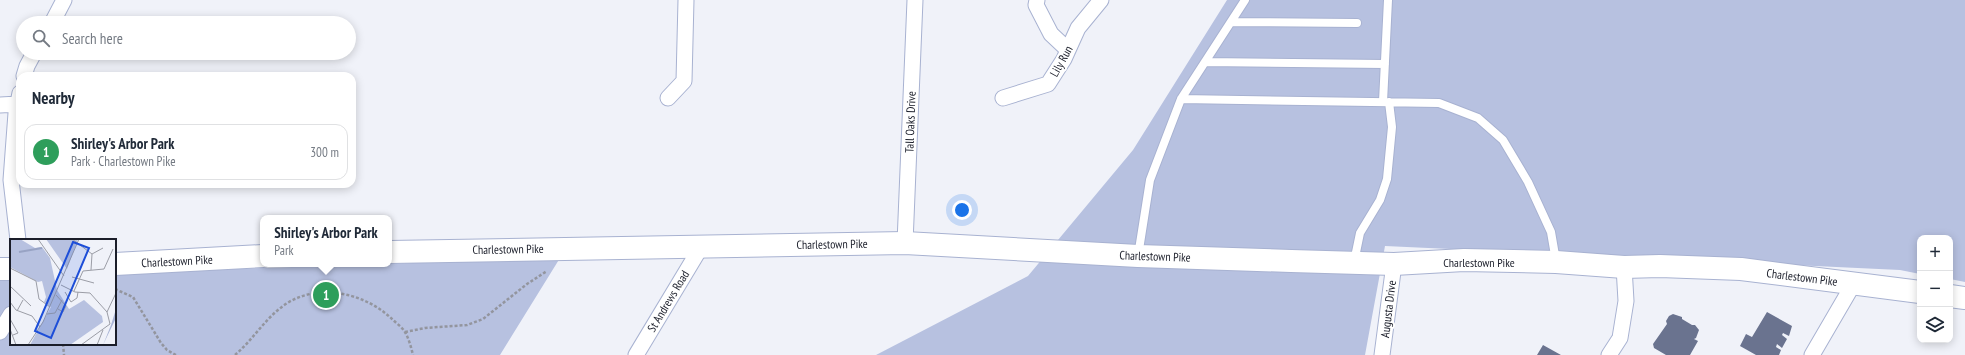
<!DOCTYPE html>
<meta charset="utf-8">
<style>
:root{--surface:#fff;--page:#f2f2f3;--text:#1f2937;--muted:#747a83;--line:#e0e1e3;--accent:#4458cb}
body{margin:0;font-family:"PT Sans Narrow",sans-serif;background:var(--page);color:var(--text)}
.controls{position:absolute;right:12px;bottom:12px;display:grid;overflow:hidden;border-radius:8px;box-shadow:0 2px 10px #0003}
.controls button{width:36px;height:36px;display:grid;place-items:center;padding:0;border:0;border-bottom:1px solid var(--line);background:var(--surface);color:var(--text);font:20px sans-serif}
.you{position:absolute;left:962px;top:210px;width:14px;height:14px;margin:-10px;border:3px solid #fff;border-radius:50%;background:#1a73e8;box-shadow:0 0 0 6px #1a73e833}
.badge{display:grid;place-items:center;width:26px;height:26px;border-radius:50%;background:var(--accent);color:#fff;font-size:13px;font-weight:700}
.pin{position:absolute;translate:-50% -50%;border:2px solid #fff;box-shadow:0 1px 4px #0006}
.popup{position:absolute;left:260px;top:215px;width:132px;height:52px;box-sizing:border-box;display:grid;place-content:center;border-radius:8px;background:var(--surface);filter:drop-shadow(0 1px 3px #0005);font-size:13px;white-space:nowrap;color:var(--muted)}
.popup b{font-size:15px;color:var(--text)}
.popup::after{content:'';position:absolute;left:50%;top:100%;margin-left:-8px;border:8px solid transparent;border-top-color:var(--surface)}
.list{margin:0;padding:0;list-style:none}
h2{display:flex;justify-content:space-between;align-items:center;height:52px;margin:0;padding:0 16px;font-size:17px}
h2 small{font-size:13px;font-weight:400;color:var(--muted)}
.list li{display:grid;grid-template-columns:26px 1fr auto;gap:12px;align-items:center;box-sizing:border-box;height:56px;margin:0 8px 8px;padding:0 8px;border:1px solid var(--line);border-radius:12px}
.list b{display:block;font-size:15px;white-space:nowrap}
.list p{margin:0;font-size:13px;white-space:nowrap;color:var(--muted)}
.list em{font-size:13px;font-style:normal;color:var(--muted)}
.icon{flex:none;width:22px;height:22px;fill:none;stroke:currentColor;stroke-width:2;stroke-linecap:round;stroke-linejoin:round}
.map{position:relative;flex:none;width:1965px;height:355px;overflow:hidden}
.search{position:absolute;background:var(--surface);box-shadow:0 2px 10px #0003;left:16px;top:16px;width:340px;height:44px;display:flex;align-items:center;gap:10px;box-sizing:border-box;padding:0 14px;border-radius:22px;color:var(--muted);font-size:15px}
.panel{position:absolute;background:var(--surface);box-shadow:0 2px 10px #0003;left:16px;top:72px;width:340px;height:116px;border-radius:12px}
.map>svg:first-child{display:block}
.green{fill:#b7c1e0}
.building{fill:#6a738f}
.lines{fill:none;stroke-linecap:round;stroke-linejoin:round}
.lane-casing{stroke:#a8b2d1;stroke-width:10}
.street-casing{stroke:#a8b2d1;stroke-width:17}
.secondary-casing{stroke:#a8b2d1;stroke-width:24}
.path{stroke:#93959e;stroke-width:2.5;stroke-dasharray:3 2;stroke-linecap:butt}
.lane{stroke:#fff;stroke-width:8}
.street{stroke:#fff;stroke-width:15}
.secondary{stroke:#fff;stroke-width:22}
.labels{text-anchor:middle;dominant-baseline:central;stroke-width:4;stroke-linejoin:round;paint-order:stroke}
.street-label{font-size:12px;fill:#1b1e2a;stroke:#fff}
.inset-river{fill:none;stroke:#98a3c4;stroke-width:2}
.inset-road{fill:none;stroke:#9b9da6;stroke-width:1}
.view{fill:#1d4ed8;fill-opacity:0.15;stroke:#1d4ed8;stroke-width:2}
.inset-edge{fill:none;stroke:#1b1e2a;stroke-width:2}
</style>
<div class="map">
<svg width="1965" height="355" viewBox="0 0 1965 355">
<rect width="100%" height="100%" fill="#f0f2f9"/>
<!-- green -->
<path class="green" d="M 1227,0 L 1965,0 L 1965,282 L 1950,279 L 1950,238 L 1920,238 L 1920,274 L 1900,270 L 1385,246 L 1365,355 L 876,355 L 1028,276 L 1133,150 Z
M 560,258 L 500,355 L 0,355 L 0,277 L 11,277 L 11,344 L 115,344 L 115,273 Z"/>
<!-- building -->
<path class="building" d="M 1767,312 L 1792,326 L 1789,336 L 1783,333 L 1782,335 L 1787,339 L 1782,348 L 1777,344 L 1776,347 L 1781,350 L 1779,355 L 1756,355 L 1740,346 L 1746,334 L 1752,337 Z
M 1673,314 L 1682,317 L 1682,319 L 1692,325 L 1695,325 L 1699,330 L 1696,338 L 1694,339 L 1698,341 L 1690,355 L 1666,355 L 1654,348 L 1653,344 L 1667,324 L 1666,321 L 1669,316 Z
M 1543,345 L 1561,355 L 1537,355 Z"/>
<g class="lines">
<defs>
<path id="lane" d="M 1231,22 L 1357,23
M 1205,62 L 1385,64
M 1181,99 L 1439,103 L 1478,118 L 1503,140 L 1528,182 L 1551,232 L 1556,261
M 1383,102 L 1388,0
M 1138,256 L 1150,180 L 1181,99 L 1245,0
M 1354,262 L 1360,233 L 1380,200 L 1387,179 L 1392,127 L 1389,102"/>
<path id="street" d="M 1037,0 L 1036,5 L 1051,34 L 1068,50
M 52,23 L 64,0
M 24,76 L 27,66 L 34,53
M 668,98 L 684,81 L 686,0
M 1003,98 L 1048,84 L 1064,59 L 1078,28 L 1101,0
M 0,105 L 18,104
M 18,240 L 11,180 L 16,113 L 20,93
M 905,243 L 915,0
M 0,332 L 11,314
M 636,355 L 701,247
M 1382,355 L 1394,264
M 1609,355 L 1620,338 L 1626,301 L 1624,267
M 1812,355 L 1854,283"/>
<path id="secondary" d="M 389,252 L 905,243 L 1138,256 L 1291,261 L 1394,264 L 1464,260 L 1556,262 L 1624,267 L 1660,266 L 1741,269 L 1920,292
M 115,264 L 263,256
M 0,269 L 11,269
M 1950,296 L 1965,298"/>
</defs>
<!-- lane casing -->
<use href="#lane" class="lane-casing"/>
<!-- street casing -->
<use href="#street" class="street-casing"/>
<!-- secondary casing -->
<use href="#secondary" class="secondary-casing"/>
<!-- path -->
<path class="path" d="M 115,289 L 133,297 L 161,343 L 167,350 L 176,355
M 405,332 L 425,328 L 467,325 L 483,319 L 527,284 L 547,271
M 63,344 L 64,355
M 235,355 C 254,339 267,315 289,302 C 322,283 366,294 392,319 C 396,323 402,327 405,332 C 409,339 411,347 413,355"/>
<!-- lane -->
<use href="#lane" class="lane"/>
<!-- street -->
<use href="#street" class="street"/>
<!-- secondary -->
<use href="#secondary" class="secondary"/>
</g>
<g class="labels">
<!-- street labels -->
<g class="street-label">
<text transform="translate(1061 61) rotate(-61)">Lily Run</text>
<text transform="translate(910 122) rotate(-88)">Tall Oaks Drive</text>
<text transform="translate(832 244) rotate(-1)">Charlestown Pike</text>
<text transform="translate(508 249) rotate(-1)">Charlestown Pike</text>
<text transform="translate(1155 256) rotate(2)">Charlestown Pike</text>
<text transform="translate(177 261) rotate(-3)">Charlestown Pike</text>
<text x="1479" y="262">Charlestown Pike</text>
<text transform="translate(1802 277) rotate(7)">Charlestown Pike</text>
<text transform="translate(668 301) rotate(-59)">St Andrews Road</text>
<text transform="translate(1388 309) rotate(-83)">Augusta Drive</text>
</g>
</g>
<!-- overview -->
<g transform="translate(10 239)">
<rect width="106" height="106" fill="#f0f2f9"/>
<path d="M 0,0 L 10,0 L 25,9 L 32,8 L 40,19 L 47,51 L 59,70 L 74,61 L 92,77 L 93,83 L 60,106 L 20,106 L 41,68 L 34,63 L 36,58 L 32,42 L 28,43 L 0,28 ZM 36,0 L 68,0 L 57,30 Z" fill="#b7c1e0"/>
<path d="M 106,70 L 106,79 L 93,106 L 101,86 Z" fill="#aab5d6"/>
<path class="inset-river" d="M 9,13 L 32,9"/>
<path class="inset-road" d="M 28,0 L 54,37M 62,0 L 82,15 L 93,9M 0,29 L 26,42 L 29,60 L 40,68M 81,31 L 82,15M 62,38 L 84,44M 51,46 L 65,53 L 80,54 L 97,73M 0,47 L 21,67M 64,52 L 73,32 L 94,30 L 103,10M 55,53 L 61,63 L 67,59 L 68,53M 46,56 L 56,67 L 53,73 L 48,70M 0,63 L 6,71 L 22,77 L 30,88M 7,72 L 13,61M 37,75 L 45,74 L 52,61M 0,80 L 8,94 L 3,96M 0,90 L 6,106M 18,106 L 33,83 L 69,0M 71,106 L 100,85 L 97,73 L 106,54M 87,106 L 93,91"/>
<path class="view" d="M 63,3 L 79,9 L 41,99 L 25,92 Z"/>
<rect width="106" height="106" class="inset-edge"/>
</g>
</svg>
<div class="controls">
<button>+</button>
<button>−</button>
<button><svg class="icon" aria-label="layers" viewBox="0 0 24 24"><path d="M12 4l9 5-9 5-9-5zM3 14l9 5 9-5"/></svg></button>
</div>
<div class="you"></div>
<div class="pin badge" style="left:326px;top:295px;background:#2e9e5b">1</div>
<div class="popup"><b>Shirley's Arbor Park</b>Park</div>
<div class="search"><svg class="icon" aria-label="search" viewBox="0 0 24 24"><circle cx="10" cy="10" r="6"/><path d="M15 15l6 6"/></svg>Search here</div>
<section class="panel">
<h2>Nearby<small></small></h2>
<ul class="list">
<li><span class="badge" style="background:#2e9e5b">1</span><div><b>Shirley's Arbor Park</b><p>Park · Charlestown Pike</p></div><em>300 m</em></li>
</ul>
</section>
</div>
